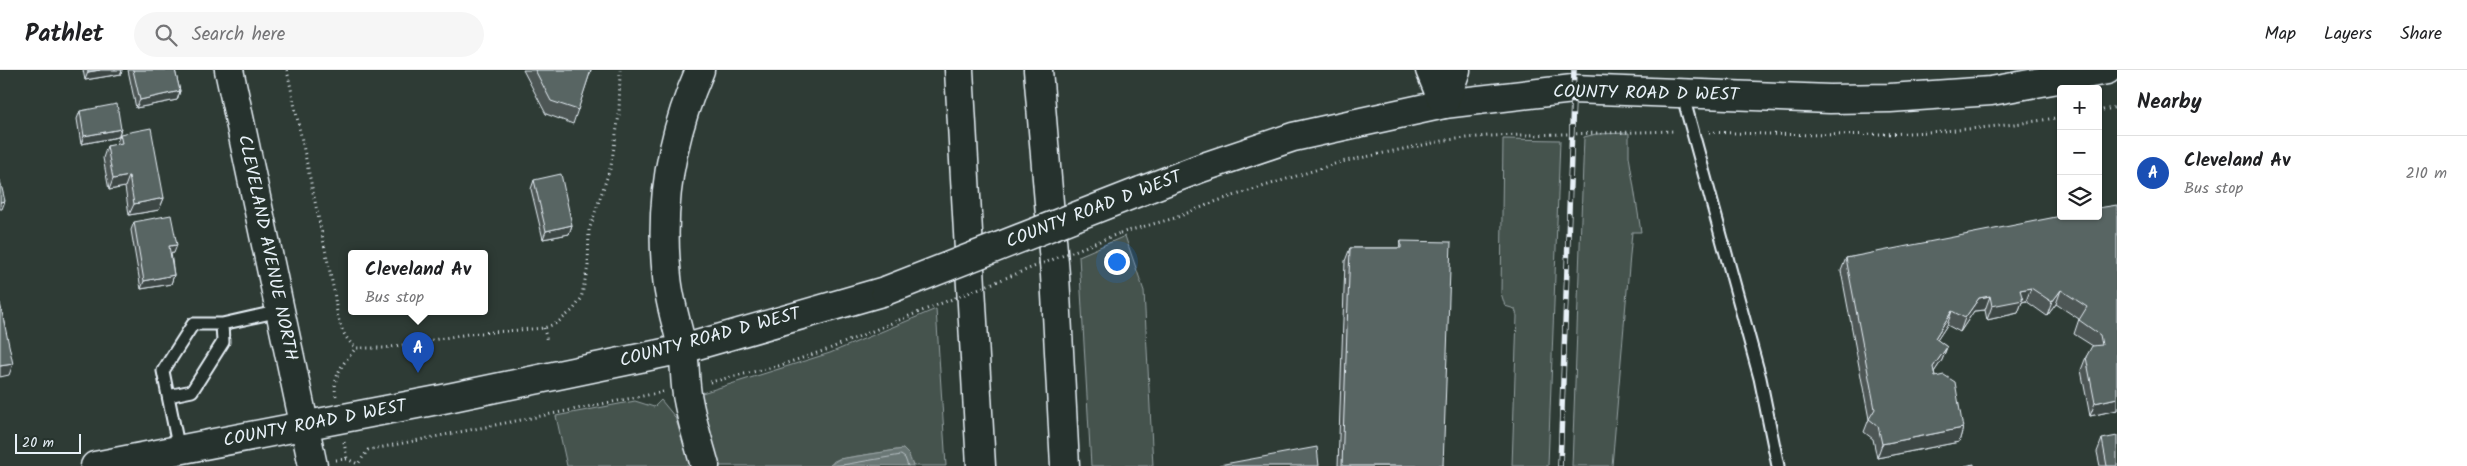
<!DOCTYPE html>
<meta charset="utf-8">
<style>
:root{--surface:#fff;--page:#f6f6f6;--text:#202124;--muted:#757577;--line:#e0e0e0;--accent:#847042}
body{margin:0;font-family:Kalam,sans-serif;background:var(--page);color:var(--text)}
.controls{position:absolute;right:15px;top:15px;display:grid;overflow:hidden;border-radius:5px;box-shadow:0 1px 4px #0004}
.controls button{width:45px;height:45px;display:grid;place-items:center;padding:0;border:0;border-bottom:1px solid var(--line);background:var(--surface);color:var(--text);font:25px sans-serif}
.scale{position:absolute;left:15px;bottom:12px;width:66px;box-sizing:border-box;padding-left:5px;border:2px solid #e8f1f8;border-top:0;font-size:14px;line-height:18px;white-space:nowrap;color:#e8f1f8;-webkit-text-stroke:4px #26332d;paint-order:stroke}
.you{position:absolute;left:1116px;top:191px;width:18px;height:18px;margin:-12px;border:4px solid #fff;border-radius:50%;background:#1a73e8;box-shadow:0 0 0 8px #1a73e833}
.badge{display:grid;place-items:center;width:32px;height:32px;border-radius:50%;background:var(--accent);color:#fff;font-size:16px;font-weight:700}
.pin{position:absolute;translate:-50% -41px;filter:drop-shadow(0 1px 2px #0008)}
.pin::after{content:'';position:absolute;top:26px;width:18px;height:15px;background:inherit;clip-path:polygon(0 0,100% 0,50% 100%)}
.popup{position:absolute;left:348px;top:180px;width:140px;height:65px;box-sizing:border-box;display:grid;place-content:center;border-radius:5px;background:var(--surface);filter:drop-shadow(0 1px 4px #0005);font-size:16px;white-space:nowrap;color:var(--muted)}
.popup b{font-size:19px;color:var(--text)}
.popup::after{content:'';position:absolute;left:50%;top:100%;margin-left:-10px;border:10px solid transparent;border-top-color:var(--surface)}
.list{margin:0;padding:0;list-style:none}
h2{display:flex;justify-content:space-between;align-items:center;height:65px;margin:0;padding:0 20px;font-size:21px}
h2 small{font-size:16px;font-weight:400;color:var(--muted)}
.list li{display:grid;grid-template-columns:32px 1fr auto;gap:15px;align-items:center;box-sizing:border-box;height:75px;padding:0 20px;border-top:1px solid var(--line)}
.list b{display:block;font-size:19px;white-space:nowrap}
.list p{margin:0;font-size:16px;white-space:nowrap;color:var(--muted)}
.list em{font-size:16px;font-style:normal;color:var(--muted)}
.icon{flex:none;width:28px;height:28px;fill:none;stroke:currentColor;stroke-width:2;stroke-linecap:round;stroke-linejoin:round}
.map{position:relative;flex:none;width:2117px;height:396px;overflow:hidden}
header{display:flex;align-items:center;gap:30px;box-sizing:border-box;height:70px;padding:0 25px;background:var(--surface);border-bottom:1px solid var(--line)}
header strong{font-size:24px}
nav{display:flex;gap:28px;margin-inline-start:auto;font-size:18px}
.search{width:350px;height:45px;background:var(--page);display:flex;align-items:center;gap:12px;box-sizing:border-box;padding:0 18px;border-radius:28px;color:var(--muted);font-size:19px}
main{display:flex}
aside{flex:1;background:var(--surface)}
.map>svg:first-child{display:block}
.green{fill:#45524e;stroke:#96a2a3}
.water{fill:#6b7775;stroke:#9da8a9}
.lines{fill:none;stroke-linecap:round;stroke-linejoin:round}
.shore{stroke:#b6c0c4;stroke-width:1}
.service-casing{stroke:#e8f1f8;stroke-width:15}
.tertiary-casing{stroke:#e8f1f8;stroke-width:31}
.secondary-casing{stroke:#e8f1f8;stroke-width:31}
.motorway-casing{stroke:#e8f1f8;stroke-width:31}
.path{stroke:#e8f1f8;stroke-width:3;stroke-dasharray:1 4;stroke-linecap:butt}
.service{stroke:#26332d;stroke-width:11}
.tertiary{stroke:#26332d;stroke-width:28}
.secondary{stroke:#26332d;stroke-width:28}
.motorway{stroke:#26332d;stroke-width:28}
.rail-casing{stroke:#e8f1f8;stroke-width:5.5}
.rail{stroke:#26332d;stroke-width:4;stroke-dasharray:11;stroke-linecap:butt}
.secondary-bridge-casing{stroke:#e8f1f8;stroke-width:31;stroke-linecap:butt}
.path-bridge{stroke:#e8f1f8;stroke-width:3;stroke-dasharray:1 4;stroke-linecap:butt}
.secondary-bridge{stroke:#26332d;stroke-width:28}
.wall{fill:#4d5755;stroke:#e8f1f8}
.shaded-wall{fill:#3e4745;stroke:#e8f1f8}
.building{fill:#596563;stroke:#e8f1f8}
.labels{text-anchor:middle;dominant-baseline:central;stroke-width:5;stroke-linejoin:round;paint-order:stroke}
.street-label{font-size:18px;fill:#e8f1f8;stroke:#26332d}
</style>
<header>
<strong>Pathlet</strong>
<div class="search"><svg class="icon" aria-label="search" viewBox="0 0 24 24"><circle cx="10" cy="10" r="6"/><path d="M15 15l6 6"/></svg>Search here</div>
<nav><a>Map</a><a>Layers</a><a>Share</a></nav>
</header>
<main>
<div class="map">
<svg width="2117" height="396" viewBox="0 0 2117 396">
<rect width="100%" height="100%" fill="#2e3b35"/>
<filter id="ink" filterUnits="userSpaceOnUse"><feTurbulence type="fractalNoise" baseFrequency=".02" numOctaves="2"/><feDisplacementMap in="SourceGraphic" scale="10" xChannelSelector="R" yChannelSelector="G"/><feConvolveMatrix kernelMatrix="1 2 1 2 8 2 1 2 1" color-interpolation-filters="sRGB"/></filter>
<g filter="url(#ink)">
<!-- green -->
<path class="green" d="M 1629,63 L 1629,86 L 1641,162 L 1632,162 L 1612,396 L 1572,396 L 1584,67 L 1596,64 Z
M 1503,69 L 1560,70 L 1548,396 L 1512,396 L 1517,246 L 1515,239 L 1505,236 L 1501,223 Z
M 1125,166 L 1144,221 L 1153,396 L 1091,396 L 1079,186 Z
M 936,239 L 946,396 L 913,396 L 903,379 L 839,389 L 834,391 L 830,396 L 718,396 L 699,324 L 830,283 Z
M 661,330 L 675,347 L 691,396 L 567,396 L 556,346 L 635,331 L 654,337 Z"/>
<!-- water -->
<path class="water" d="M 903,379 L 909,385 L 913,396 L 830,395 L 839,389 Z"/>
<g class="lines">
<!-- shore -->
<path class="shore" d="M 836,396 L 901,385 L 905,388 L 908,396"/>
<defs>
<path id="service" d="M 1682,23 L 1760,308 L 1778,396
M 168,326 L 163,301 L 193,254 L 222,254
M 179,380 L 168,326 L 192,321 L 223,272 L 222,254 L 280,241"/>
<path id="tertiary" d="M 229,0 L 313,396
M 95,396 L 443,329 L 683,279"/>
<path id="secondary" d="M 1141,121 L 1201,98 L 1293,67 L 1444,34 L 1573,19 L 1830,29 L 1890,28 L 1991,21 L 2107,0
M 683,279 L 885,221"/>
<path id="motorway" d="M 700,0 C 671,66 659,135 667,207 C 669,231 677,254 682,277 C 686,294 684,313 688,330 C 692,352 699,374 705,396
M 959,0 L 981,396
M 1038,0 L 1055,205 L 1065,396
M 1430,0 L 1444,34
M 1444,34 L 1456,0"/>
</defs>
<!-- service casing -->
<use href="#service" class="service-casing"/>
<!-- tertiary casing -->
<use href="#tertiary" class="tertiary-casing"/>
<!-- secondary casing -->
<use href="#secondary" class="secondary-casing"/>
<!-- motorway casing -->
<use href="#motorway" class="motorway-casing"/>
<!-- path -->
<path class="path" d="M 287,0 L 334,221 C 337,243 338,263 356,278 L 385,278 L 468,264 L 544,258 L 557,253 L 573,240 L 581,229 L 588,196 L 589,160 L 611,96 L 619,45 L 620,0
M 2098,41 L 2117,37
M 1709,62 C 1827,67 1945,67 2061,47
M 1120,163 L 1175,148 L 1217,131 L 1341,92 L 1447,70 L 1488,66 L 1676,61
M 544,258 L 547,272
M 710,312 L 778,296 L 829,279 L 899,250
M 336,326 C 332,306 343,293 356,278
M 344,372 L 347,389
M 336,390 L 347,389 L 358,394 L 368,380 L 663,322"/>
<!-- service -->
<use href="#service" class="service"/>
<!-- tertiary -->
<use href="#tertiary" class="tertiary"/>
<!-- secondary -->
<use href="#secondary" class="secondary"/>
<!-- motorway -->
<use href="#motorway" class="motorway"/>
<defs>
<path id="rail" d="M 1560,396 L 1574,0"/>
</defs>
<!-- rail casing -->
<use href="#rail" class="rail-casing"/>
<!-- rail -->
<use href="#rail" class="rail"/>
<defs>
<path id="secondary-bridge" d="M 885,221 L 1141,121"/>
</defs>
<!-- secondary-bridge casing -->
<use href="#secondary-bridge" class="secondary-bridge-casing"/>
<!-- path-bridge -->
<path class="path-bridge" d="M 899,250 L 1120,163"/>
<!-- secondary-bridge -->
<use href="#secondary-bridge" class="secondary-bridge"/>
</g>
<!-- wall -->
<path class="wall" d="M 83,0 L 122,0 L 121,4 L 85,10 Z
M 128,0 L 175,0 L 180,21 L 177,30 L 136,38 Z
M 523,0 L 591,0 L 573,54 L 546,44 Z
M 80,41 L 121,59 L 118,67 L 81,74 L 77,49 Z
M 120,64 L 164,128 L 159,140 L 129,145 L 125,117 L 109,120 L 103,88 L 107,76 L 116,75 Z
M 534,110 L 572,155 L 569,164 L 543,169 L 531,119 Z
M 2098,146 L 2117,340 L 2090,346 L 2081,300 L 2086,287 L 2093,276 L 2074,264 L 2079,249 L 2056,234 L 2047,246 L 2026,231 L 2022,232 L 2018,243 L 1987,250 L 1985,240 L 1974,241 L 1960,262 L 1947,255 L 1937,270 L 1947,277 L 1942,290 L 1934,302 L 1935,307 L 1963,358 L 1959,372 L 1877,388 L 1873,369 L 1864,362 L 1869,349 L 1841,201 L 1846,188 Z
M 134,152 L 174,183 L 171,183 L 174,205 L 171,214 L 141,219 L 131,160 Z
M 1401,171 L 1443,396 L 1338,396 L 1345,191 L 1350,178 L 1399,178 Z
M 2102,369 L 2117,396 L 2100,396 L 2097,382 Z"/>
<!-- shaded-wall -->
<path class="shaded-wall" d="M 100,0 L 122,0 L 121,4 L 85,10 L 88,2 Z
M 180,21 L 177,30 L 136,38 L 140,30 Z
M 121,59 L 118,67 L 81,74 L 84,66 Z
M 129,106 L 125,117 L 109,120 L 113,109 Z
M 164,128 L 159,140 L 129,145 L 134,134 Z
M 5,131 L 2,139 L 0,139 L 0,132 Z
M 572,155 L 569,164 L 543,169 L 546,161 Z
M 177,175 L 174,183 L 166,184 L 169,176 Z
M 174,205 L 171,214 L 141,219 L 144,211 Z
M 2031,218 L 2026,231 L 2022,232 L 2018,243 L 1987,250 L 1992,236 L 2020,220 Z
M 2061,220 L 2056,234 L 2047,246 L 2052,232 Z
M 1990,226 L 1985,240 L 1974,241 L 1960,262 L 1965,248 L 1979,228 Z
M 1952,241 L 1947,255 L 1930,281 L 1935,268 Z
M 1947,277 L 1942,290 L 1928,311 L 1933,297 Z
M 13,294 L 9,305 L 0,307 L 0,296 Z
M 2117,328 L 2117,340 L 2090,346 L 2095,333 Z
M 1963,358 L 1959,372 L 1877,388 L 1882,374 Z"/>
<!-- building -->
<path class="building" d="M 88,0 L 100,0 L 88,2 Z
M 133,0 L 175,0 L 180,21 L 140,30 Z
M 535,0 L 591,0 L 578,40 L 551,31 Z
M 117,34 L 121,59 L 84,66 L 80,41 Z
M 151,58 L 164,128 L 134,134 L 129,106 L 113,109 L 107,76 L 122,73 L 120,64 Z
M 561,104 L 572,155 L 546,161 L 534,110 Z
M 0,110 L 5,131 L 0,132 Z
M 2117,135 L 2117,328 L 2095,333 L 2086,287 L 2092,276 L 2102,275 L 2100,265 L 2079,250 L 2087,237 L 2061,220 L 2052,232 L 2031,218 L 2020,220 L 2023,230 L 1992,236 L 1990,226 L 1979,228 L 1965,248 L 1952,241 L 1935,268 L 1947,277 L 1933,297 L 1935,307 L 1944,305 L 1955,312 L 1963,358 L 1882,374 L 1878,356 L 1869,349 L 1875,339 L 1846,188 L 2061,146 L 2098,146 L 2098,138 Z
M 171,145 L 177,175 L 169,176 L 174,205 L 144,211 L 134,152 Z
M 1401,171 L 1451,172 L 1443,396 L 1342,396 L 1350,178 L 1401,178 Z
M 0,233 L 13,294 L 0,296 Z
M 2117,366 L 2117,396 L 2107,396 L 2102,369 Z
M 1317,377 L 1319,396 L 1219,396 L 1219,395 Z
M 1974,394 L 1974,396 L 1965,396 Z"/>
</g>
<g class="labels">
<!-- street labels -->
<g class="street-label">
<text transform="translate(1646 24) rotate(1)">COUNTY ROAD D WEST</text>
<text transform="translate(1094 140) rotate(-21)">COUNTY ROAD D WEST</text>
<text transform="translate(267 178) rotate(78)">CLEVELAND AVENUE NORTH</text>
<text transform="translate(710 268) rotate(-15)">COUNTY ROAD D WEST</text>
<text transform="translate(315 354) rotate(-11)">COUNTY ROAD D WEST</text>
</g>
</g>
</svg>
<div class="controls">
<button>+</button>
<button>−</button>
<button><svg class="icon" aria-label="layers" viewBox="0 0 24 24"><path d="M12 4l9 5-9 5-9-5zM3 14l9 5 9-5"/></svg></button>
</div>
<div class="scale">20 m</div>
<div class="you"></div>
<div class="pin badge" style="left:418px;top:303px;background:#1a4fb4">A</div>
<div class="popup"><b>Cleveland Av</b>Bus stop</div>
</div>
<aside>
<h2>Nearby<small></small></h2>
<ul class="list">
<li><span class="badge" style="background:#1a4fb4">A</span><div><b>Cleveland Av</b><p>Bus stop</p></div><em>210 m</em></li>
</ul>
</aside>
</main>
